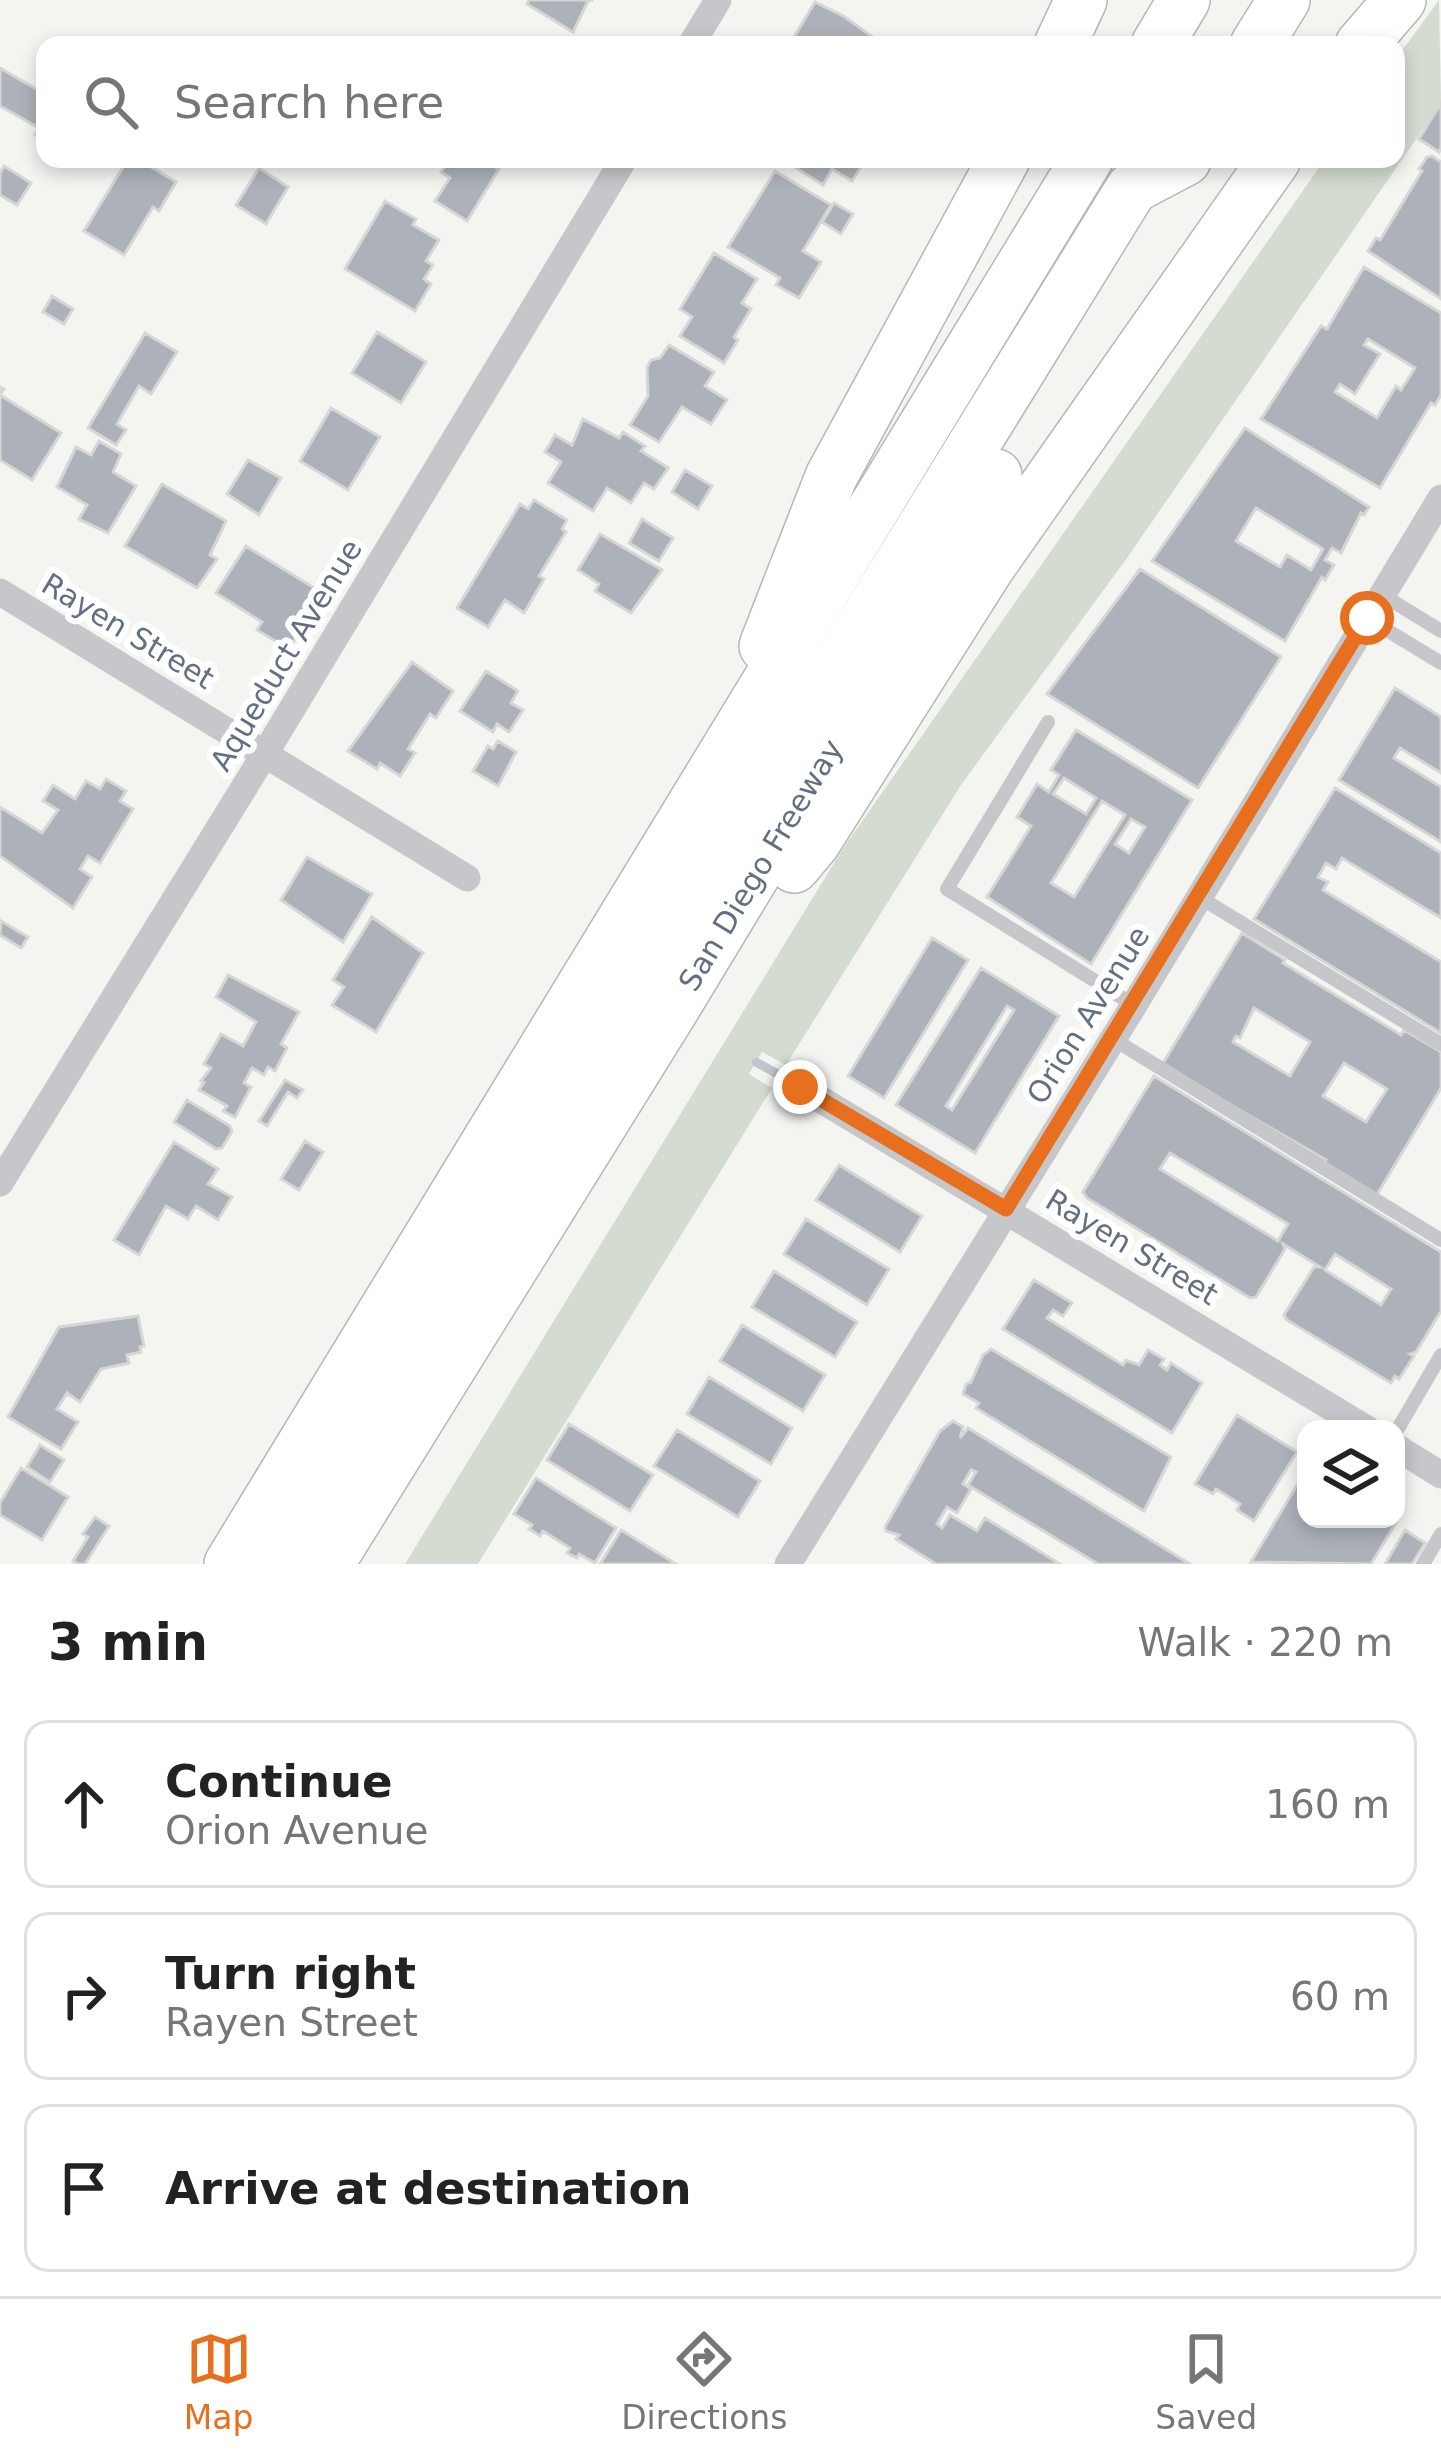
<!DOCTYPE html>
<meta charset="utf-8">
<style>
:root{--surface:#fff;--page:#f2f2f2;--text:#222;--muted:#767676;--line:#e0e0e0;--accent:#e76f1e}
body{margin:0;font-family:"DejaVu Sans",sans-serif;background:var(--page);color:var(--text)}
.controls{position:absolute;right:36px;bottom:36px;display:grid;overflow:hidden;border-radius:24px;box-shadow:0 6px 18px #0003}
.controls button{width:108px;height:108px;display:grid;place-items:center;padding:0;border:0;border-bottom:3px solid var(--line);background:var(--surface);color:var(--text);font:60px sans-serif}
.stop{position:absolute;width:36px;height:36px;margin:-27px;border:9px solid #e76f1e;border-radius:50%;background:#fff}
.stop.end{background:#e76f1e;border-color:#fff;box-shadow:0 3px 12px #0008}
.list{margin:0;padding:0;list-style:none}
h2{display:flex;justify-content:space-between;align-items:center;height:156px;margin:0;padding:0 48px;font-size:51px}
h2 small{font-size:39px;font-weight:400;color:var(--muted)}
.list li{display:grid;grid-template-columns:78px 1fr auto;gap:36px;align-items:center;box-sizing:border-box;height:168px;margin:0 24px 24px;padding:0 24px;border:3px solid var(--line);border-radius:24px}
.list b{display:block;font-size:45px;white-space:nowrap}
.list p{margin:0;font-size:39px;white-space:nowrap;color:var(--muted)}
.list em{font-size:39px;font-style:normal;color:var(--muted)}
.icon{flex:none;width:66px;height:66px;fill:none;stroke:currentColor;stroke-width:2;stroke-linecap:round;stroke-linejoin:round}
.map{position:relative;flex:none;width:1441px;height:1564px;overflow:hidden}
.search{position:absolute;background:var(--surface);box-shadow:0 6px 18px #0003;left:36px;right:36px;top:36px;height:132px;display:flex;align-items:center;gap:30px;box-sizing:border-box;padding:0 42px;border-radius:24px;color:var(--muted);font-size:45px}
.sheet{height:732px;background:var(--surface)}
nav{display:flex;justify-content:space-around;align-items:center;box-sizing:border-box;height:168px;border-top:3px solid var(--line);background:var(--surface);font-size:33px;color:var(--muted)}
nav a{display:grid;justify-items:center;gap:6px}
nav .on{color:var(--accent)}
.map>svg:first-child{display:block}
.green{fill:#d4dcd2}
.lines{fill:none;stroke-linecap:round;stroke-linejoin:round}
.stream{stroke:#bfc7ce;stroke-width:9}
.building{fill:#adb2ba;stroke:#d6d6d4;stroke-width:3;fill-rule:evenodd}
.highway-casing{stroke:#b5b7bb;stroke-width:54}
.lane{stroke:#c5c7cb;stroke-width:14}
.street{stroke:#c5c7cb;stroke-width:27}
.highway{stroke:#fff;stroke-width:51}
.route{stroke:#e76f1e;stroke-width:15}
.labels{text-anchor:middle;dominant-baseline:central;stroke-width:12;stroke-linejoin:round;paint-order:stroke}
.street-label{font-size:30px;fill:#636f83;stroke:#fff}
</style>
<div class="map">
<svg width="1441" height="1564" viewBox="0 0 1441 1564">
<rect width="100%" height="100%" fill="#f4f5f1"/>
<!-- green -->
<path class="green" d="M 1439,0 L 1441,103 L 1127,558 L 961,785 L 786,1065 L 762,1052 L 749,1074 L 772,1088 L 478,1564 L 405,1564 L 842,850 L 1325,159 L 1396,159 L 1396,59 Z"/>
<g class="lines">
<!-- stream -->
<path class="stream" d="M 756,1062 L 796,1084"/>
</g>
<!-- building -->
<path class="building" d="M 529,0 L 593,0 L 588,1 L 573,32 L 527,4 Z
M 815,2 L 845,17 L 884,45 L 797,45 L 791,42 Z
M 0,68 L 45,94 L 44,139 L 35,135 L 39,128 L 0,106 Z
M 1441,103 L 1441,148 L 1439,152 L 1419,139 Z
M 1432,156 L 1441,162 L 1441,299 L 1368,251 L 1376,238 L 1380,240 L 1422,171 L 1419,169 L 1427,157 Z
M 128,159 L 138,159 L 176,182 L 159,211 L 153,207 L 124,255 L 84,231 Z
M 450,159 L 491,159 L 489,163 L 499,169 L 467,221 L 435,201 L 450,178 L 441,172 Z
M 782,159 L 866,159 L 852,181 L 832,169 L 823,185 Z
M 4,166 L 31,183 L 17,205 L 0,195 L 0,173 Z
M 259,168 L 288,187 L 266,224 L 236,205 Z
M 775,171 L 831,205 L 803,251 L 821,262 L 799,298 L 776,285 L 780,278 L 728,247 Z
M 385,201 L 416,219 L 413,225 L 439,240 L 426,261 L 433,265 L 424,279 L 431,284 L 415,311 L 345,269 Z
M 834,203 L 853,214 L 841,234 L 822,222 Z
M 714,253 L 757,279 L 742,303 L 751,309 L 734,337 L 738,340 L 724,363 L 680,336 L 692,317 L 680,309 Z
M 1364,267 L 1441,313 L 1441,395 L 1435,405 L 1431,403 L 1380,488 L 1261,419 L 1321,326 L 1327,329 ZM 1368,339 L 1415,368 L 1401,390 L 1396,386 L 1377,418 L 1335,392 L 1340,384 L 1355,394 L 1380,354 L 1364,345 Z
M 52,296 L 73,309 L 64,324 L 43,312 Z
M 377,332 L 426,362 L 401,403 L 352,373 Z
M 145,333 L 177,352 L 151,394 L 139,386 L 117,424 L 126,430 L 116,445 L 88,428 Z
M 669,345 L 714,372 L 705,386 L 727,400 L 711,424 L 682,407 L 659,442 L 630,425 L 648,396 L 647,367 L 651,360 L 660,358 Z
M 0,387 L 4,389 L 0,395 L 61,433 L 32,480 L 0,460 Z
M 331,408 L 380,437 L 348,490 L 300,461 Z
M 583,419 L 619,438 L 623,432 L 645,446 L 641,451 L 668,468 L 654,489 L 644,483 L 631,503 L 607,488 L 593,511 L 548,483 L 561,462 L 545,452 L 555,435 L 572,445 Z
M 1245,428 L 1369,507 L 1364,515 L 1361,513 L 1341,553 L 1332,548 L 1325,560 L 1334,565 L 1325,580 L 1322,577 L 1285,641 L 1152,561 ZM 1256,508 L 1323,549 L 1311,570 L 1287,555 L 1280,567 L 1236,541 Z
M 99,441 L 121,454 L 113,472 L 136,486 L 108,533 L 79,519 L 87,505 L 57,487 L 76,447 L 91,455 Z
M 248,460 L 281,478 L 259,515 L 227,494 Z
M 685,470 L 712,486 L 698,509 L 672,492 Z
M 162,484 L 226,521 L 210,555 L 217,559 L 197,588 L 125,546 Z
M 534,500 L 567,520 L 562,529 L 566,532 L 539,576 L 544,579 L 524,613 L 505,600 L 488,627 L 457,608 L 520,504 L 528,509 Z
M 642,519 L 673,538 L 659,561 L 629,543 Z
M 600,534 L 662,570 L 631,613 L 595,591 L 599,584 L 578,570 Z
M 246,546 L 324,594 L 289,649 L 257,630 L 262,622 L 216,593 Z
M 1140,569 L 1281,657 L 1198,788 L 1047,694 Z
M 412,662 L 453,691 L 436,718 L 430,714 L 408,749 L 415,753 L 400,776 L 380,763 L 377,769 L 348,751 Z
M 486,671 L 518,691 L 511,703 L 523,710 L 509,732 L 497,724 L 493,732 L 460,711 Z
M 1395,688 L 1441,717 L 1441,773 L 1400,748 L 1394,758 L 1441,787 L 1441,842 L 1339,780 Z
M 1076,730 L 1192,800 L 1091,964 L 987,897 L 1031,826 L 1017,817 L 1037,784 L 1049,792 L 1059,775 L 1051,770 ZM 1064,778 L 1096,798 L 1086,814 L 1053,794 ZM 1102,801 L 1125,815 L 1074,897 L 1051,883 ZM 1131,819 L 1145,827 L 1129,853 L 1115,844 Z
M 498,741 L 516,752 L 498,786 L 473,771 L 488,746 L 493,749 Z
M 106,779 L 126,791 L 120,801 L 133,809 L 100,863 L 88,856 L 80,869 L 92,877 L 73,908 L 0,856 L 0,807 L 42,833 L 58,810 L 43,801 L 53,785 L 75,799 L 86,781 L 100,789 Z
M 1335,788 L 1441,853 L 1441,918 L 1342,858 L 1336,869 L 1326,863 L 1318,877 L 1328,882 L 1323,890 L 1441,962 L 1441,1033 L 1254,919 Z
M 307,857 L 372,894 L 343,942 L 281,900 Z
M 372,917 L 423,953 L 376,1032 L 332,1005 L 344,987 L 333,980 Z
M 1,921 L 28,937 L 21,948 L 0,935 Z
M 1242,933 L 1285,960 L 1283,963 L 1401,1035 L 1404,1030 L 1441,1052 L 1441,1088 L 1376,1196 L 1323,1164 L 1326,1160 L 1162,1065 ZM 1254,1008 L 1310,1042 L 1290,1076 L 1233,1042 L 1236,1036 L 1240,1038 ZM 1344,1063 L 1387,1089 L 1366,1122 L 1323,1096 Z
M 932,938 L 968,960 L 884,1098 L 848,1076 Z
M 981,968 L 1059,1016 L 975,1153 L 896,1105 ZM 1007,1006 L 1014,1010 L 952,1110 L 946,1106 Z
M 228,975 L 299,1012 L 281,1044 L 287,1048 L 275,1071 L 268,1067 L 264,1075 L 252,1068 L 244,1083 L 251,1087 L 235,1117 L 223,1111 L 227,1106 L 199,1090 L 204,1082 L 201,1081 L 211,1068 L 204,1064 L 221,1034 L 243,1046 L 256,1022 L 216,997 Z
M 1154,1076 L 1441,1252 L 1441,1311 L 1416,1352 L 1410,1354 L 1414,1356 L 1399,1379 L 1395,1376 L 1391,1383 L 1287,1320 L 1284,1315 L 1314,1267 L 1320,1267 L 1283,1244 L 1285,1249 L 1256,1297 L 1250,1298 L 1087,1198 L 1083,1192 ZM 1170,1153 L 1288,1224 L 1278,1241 L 1160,1169 ZM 1335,1254 L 1391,1289 L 1381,1305 L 1325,1270 Z
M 285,1080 L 303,1090 L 297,1098 L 288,1092 L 267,1126 L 259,1121 Z
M 187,1100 L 230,1126 L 232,1131 L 222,1148 L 216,1149 L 174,1122 Z
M 305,1141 L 323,1152 L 299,1190 L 281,1179 Z
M 174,1142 L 218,1169 L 208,1184 L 232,1197 L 218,1220 L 196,1206 L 188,1219 L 166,1206 L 139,1255 L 114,1240 Z
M 839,1165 L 922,1216 L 900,1252 L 816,1200 Z
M 806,1219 L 889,1269 L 867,1305 L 784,1254 Z
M 774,1271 L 857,1322 L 835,1357 L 752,1307 Z
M 1034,1280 L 1072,1303 L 1063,1316 L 1053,1310 L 1047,1318 L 1123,1365 L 1126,1360 L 1139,1365 L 1148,1350 L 1164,1359 L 1160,1365 L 1167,1370 L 1171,1363 L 1202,1383 L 1172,1433 L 1003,1329 Z
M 138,1316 L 144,1346 L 140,1347 L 141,1352 L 127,1355 L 129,1363 L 101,1369 L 80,1402 L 67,1393 L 57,1409 L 78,1422 L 61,1449 L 8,1417 L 59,1327 Z
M 742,1325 L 825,1375 L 803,1411 L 720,1361 Z
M 991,1349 L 1171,1457 L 1144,1511 L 976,1408 L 979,1403 L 963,1394 L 966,1384 L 971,1382 L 983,1355 Z
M 709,1377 L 792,1428 L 771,1464 L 687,1414 Z
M 1237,1415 L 1297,1452 L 1254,1521 L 1237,1510 L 1240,1504 L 1216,1489 L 1213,1494 L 1195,1484 Z
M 953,1421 L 963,1427 L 960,1438 L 968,1428 L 1190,1564 L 1098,1564 L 968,1485 L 976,1472 L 971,1470 L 963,1484 L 971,1489 L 957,1513 L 947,1507 L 937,1524 L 942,1528 L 950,1515 L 977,1531 L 985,1518 L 1060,1564 L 936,1564 L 896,1539 L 899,1535 L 886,1531 L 885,1527 L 940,1431 Z
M 569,1424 L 653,1475 L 630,1511 L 547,1460 Z
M 677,1430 L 760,1481 L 738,1517 L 654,1466 Z
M 40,1445 L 64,1460 L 50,1482 L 27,1467 Z
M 21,1468 L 68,1497 L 42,1540 L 0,1515 L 0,1503 Z
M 1306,1470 L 1306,1519 L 1396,1519 L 1396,1513 L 1400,1516 L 1371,1564 L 1251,1562 Z
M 536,1478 L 616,1528 L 595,1563 L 579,1554 L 577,1558 L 567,1553 L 570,1548 L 543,1531 L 540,1536 L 529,1529 L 532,1525 L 514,1514 Z
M 95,1517 L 109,1526 L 85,1564 L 78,1564 L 73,1561 L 88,1537 L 83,1534 Z
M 621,1530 L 676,1564 L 600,1564 Z
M 1405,1530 L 1425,1543 L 1412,1564 L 1385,1564 Z"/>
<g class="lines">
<defs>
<g id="highway">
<path d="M 1060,45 L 1081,0"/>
<path d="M 1157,45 L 1184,0"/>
<path d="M 1256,45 L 1284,0"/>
<path d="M 1361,45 L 1400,0"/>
<path d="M 765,646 L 831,477 L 1004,159"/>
<path d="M 794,867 L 814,843 L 988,568 L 1275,159"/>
<path d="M 230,1564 L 1087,159"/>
<path d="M 283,1564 L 1132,188 L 1185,160"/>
<path id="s1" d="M 328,1564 L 673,1009 L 996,475"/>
</g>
</defs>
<!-- highway casing -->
<use href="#highway" class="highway-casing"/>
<!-- lane -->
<path class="lane" d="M 1381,594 L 1441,631
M 1367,618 L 1441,663
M 1048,722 L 947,889 L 1134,1005
M 1199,897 L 1441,1044
M 1113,1039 L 1441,1240
M 1396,1432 L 1441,1355
M 1423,1564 L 1441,1534"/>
<!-- street -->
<path class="street" d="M 691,45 L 718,0
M 0,592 L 467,878
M 800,1087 L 1367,1429
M 0,1183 L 266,752 L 624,159
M 1396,1447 L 1441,1475
M 788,1564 L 1134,1005 L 1441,498"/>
<!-- highway -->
<use href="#highway" class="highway"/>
</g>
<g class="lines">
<!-- route -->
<path class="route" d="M 800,1087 L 1006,1209 L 1367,618"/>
</g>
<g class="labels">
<!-- street labels -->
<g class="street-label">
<text transform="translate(128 631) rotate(31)">Rayen Street</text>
<text transform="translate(286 655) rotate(-59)">Aqueduct Avenue</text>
<text stroke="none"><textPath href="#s1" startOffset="822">San Diego Freeway</textPath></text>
<text transform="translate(1088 1015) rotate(-58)">Orion Avenue</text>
<text transform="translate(1132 1247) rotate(31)">Rayen Street</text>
</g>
</g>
</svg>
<div class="controls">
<button><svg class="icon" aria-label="layers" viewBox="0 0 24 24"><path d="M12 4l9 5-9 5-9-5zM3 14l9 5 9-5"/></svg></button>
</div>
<div class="stop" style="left:1367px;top:618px"></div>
<div class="stop end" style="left:800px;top:1087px"></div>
<div class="search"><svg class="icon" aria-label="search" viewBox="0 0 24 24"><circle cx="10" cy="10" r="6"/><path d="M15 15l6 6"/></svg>Search here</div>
</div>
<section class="sheet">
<h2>3 min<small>Walk · 220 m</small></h2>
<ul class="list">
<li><svg class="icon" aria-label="ahead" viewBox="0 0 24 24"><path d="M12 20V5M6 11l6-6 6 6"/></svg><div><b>Continue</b><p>Orion Avenue</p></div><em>160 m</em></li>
<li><svg class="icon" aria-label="right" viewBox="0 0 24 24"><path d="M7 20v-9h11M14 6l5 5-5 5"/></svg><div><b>Turn right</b><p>Rayen Street</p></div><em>60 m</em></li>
<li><svg class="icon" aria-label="arrive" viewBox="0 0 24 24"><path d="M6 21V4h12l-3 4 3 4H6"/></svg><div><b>Arrive at destination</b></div></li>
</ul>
</section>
<nav>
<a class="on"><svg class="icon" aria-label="map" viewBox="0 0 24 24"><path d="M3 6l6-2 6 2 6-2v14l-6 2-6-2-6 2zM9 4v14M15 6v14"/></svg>Map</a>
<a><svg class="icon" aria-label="directions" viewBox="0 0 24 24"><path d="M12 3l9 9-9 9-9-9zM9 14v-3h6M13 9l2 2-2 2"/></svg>Directions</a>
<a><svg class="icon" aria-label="saved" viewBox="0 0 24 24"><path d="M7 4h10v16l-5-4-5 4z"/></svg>Saved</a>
</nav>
